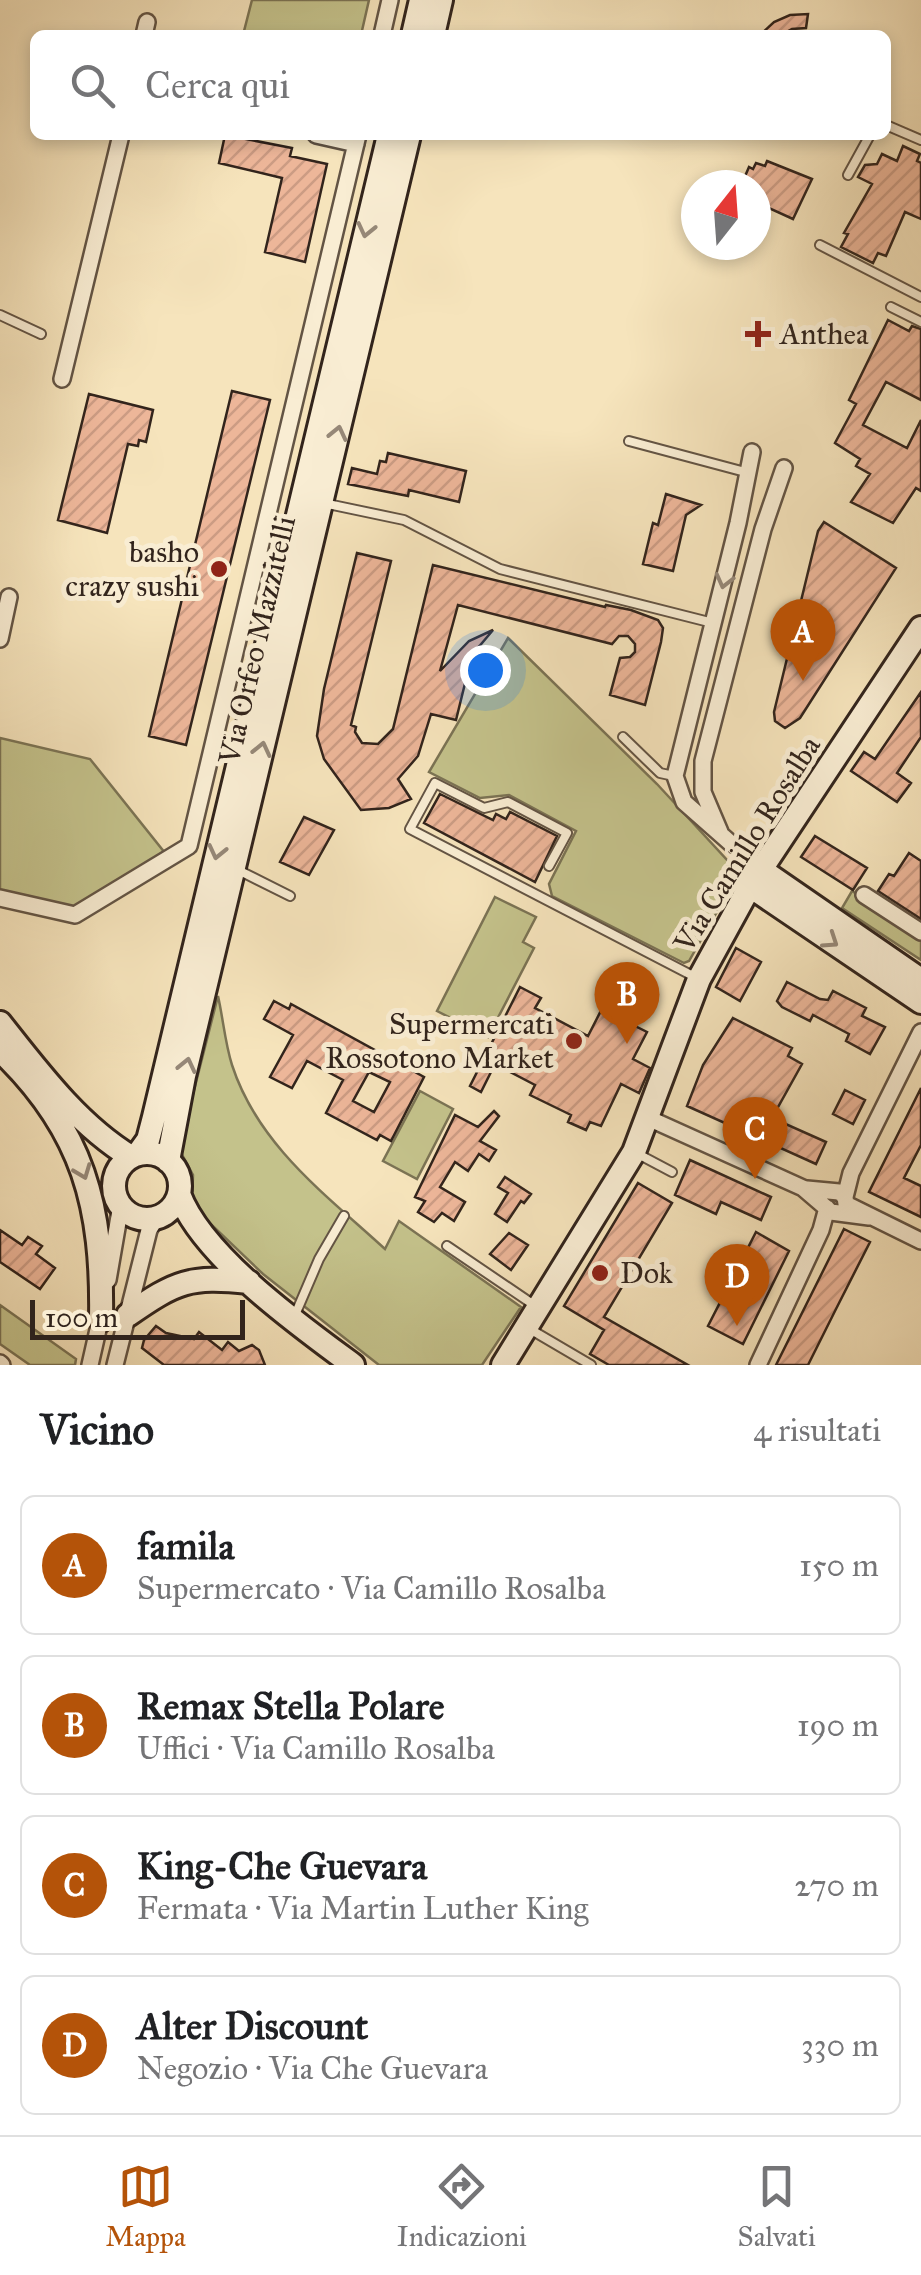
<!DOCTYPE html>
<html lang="it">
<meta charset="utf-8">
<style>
:root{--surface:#fff;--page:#f2f2f2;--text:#202124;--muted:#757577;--line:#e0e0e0;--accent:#b45309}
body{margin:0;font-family:"IM FELL Great Primer",serif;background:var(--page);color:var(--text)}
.compass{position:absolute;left:681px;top:170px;width:90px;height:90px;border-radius:50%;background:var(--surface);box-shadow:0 5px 15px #0003;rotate:17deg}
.scale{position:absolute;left:30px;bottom:25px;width:215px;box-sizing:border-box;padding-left:10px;border:5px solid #32241c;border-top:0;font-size:28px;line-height:35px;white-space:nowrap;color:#32241c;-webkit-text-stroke:8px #f9edd3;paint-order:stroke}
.you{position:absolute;left:485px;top:670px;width:35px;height:35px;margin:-25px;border:8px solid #fff;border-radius:50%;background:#1a73e8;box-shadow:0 0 0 15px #1a73e833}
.badge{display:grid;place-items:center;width:65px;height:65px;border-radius:50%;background:var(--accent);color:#fff;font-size:32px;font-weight:700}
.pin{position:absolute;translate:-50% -82px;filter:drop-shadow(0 2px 5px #0008)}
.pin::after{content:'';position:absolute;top:52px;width:35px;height:30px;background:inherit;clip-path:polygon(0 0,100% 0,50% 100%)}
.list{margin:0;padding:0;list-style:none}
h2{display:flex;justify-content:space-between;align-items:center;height:130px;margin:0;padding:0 40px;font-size:42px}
h2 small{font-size:32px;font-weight:400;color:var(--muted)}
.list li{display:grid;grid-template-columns:65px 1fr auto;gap:30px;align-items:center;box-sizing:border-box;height:140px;margin:0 20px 20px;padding:0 20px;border:2px solid var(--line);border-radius:15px}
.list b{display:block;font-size:38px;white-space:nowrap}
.list p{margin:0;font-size:32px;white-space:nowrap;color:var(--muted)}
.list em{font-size:32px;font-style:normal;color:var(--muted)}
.icon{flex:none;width:55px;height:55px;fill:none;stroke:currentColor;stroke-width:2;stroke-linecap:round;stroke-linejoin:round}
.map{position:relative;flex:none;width:921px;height:1365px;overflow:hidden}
.search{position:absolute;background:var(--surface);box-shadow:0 5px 15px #0003;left:30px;right:30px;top:30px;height:110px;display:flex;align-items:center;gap:25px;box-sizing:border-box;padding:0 35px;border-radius:15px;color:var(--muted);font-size:38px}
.sheet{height:770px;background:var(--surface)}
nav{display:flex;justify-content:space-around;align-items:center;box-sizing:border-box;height:140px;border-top:2px solid var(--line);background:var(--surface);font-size:28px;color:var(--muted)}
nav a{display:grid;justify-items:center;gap:5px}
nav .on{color:var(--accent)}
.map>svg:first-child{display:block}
.green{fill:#c4c28b;stroke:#7b7354;stroke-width:2.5}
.building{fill:url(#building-hatch);stroke:#32241c;stroke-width:2.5;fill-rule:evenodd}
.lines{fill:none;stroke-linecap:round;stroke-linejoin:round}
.lane-casing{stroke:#635444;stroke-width:12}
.street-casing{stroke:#635444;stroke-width:20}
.secondary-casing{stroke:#32241c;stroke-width:28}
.lane{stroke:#f9edd3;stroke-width:8}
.street{stroke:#f9edd3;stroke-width:15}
.secondary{stroke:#f9edd3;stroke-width:22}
.oneway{stroke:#968878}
.poi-dot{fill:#8f2418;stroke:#f9edd3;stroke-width:4}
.labels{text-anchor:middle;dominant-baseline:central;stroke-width:10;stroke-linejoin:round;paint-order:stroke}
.poi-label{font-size:30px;fill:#32241c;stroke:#f9edd3;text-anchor:start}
.street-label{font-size:30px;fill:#32241c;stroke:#f9edd3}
</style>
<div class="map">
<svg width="921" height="1365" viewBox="0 0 921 1365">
<defs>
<pattern id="building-hatch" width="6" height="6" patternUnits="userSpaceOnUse" patternTransform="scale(2.5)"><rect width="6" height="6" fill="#edb699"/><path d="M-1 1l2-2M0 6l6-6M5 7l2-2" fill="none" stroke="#cc9c83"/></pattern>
</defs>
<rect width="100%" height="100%" fill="#f6e4bc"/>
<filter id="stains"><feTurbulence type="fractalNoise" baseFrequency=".002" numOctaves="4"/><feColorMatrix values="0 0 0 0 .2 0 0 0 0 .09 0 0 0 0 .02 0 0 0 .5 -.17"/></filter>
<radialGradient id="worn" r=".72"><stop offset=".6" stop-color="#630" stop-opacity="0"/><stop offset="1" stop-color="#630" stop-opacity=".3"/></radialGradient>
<!-- green -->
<path class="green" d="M 252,0 L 369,0 L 361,35 L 243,35 Z
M 508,638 L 657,784 L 739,873 L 689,961 L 684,963 L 552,896 L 549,884 L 576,831 L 509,795 L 480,798 L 429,772 Z
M 0,738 L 90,759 L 165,853 L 74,907 L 0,890 Z
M 852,891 L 921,935 L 921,960 L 842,908 Z
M 495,897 L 536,917 L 523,942 L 534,948 L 488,1037 L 437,1011 Z
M 218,996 C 223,1018 225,1043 232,1065 C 258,1145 325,1194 385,1249 L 399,1221 L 521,1307 L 482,1365 L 379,1365 L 263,1274 L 196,1210 L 192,1202 L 193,1175 L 179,1149 Z
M 420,1091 L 453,1109 L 417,1179 L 383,1161 Z
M 0,1305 L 76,1359 L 75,1365 L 30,1365 L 0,1344 Z"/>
<!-- building -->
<path class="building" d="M 808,14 L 806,28 L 792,29 L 781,35 L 760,35 L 774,22 L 790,15 Z
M 225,135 L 292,148 L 290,156 L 327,164 L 305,262 L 265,252 L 282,178 L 219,163 Z
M 903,146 L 920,154 L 917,161 L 921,163 L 921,219 L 905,212 L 886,256 L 878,253 L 873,263 L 841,247 L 848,234 L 844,233 L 872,184 L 858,177 L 865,165 L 877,164 L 882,154 L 897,161 Z
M 767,161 L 812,179 L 793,219 L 756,202 L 756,185 L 743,181 L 749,167 L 753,169 L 756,163 L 765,166 Z
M 888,320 L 909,331 L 912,326 L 921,329 L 921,400 L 886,382 L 863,425 L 907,448 L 921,420 L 921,491 L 916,488 L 893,523 L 851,502 L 870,474 L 856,466 L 860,459 L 835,443 L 856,404 L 849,400 Z
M 232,391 L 270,400 L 186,745 L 149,736 Z
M 89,394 L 153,410 L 146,442 L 139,440 L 138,446 L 128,444 L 107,533 L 58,520 Z
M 388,453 L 466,471 L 459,502 L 409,490 L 408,496 L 348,484 L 352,468 L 377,474 L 380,461 L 386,462 Z
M 666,494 L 701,505 L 686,515 L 673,571 L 643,564 L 653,523 L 658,525 Z
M 824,522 L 896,568 L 800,718 L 785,728 L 775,721 L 774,712 L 818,531 Z
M 357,553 L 391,561 L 351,725 L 356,727 L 355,732 L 362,743 L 378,744 L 393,729 L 433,565 L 605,607 L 606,605 L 631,610 L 658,620 L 663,628 L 661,642 L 645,705 L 610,695 L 620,658 L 630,657 L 635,652 L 635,644 L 628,636 L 619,636 L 612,644 L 458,605 L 440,671 L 469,641 L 493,630 L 472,655 L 456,720 L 431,714 L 418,756 L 398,779 L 411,799 L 389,808 L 361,810 L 324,759 L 317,736 L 324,689 Z
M 921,692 L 921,737 L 897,773 L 911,783 L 897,802 L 851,771 L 864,752 L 875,759 Z
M 440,794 L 493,820 L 496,814 L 506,819 L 510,812 L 557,836 L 535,882 L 424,823 Z
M 304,817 L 334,830 L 309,875 L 280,862 Z
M 815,836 L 867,868 L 853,890 L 801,857 Z
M 909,853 L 921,861 L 921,919 L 878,891 L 889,874 L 894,876 Z
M 736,948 L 761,962 L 740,1001 L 716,987 Z
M 787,982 L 820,999 L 828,1000 L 833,991 L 866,1008 L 862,1016 L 885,1027 L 870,1054 L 846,1041 L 849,1034 L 813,1015 L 810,1021 L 782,1007 L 777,1001 Z
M 520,987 L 541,998 L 535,1008 L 588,1036 L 610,993 L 623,999 L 615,1016 L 647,1032 L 633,1059 L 650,1068 L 639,1093 L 621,1084 L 601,1126 L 590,1122 L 586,1130 L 568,1122 L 571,1115 L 530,1095 L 535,1085 L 495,1064 L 481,1092 L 470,1086 Z
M 274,1001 L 289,1009 L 291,1004 L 424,1077 L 391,1141 L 380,1135 L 377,1140 L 326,1113 L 343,1080 L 307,1061 L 292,1088 L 270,1077 L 293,1035 L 264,1019 ZM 369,1072 L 390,1082 L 374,1112 L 353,1101 Z
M 733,1018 L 792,1048 L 788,1056 L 802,1064 L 772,1118 L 826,1142 L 816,1164 L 687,1106 L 703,1065 Z
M 921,1088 L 921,1145 L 904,1178 L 921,1186 L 921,1217 L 869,1192 Z
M 845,1090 L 865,1100 L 853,1124 L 833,1114 Z
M 494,1111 L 499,1116 L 480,1141 L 496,1150 L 489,1161 L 479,1154 L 468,1171 L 455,1162 L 440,1187 L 465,1202 L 454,1221 L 442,1213 L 434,1222 L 418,1212 L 425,1201 L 415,1197 L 455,1115 L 478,1127 Z
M 690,1160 L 771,1197 L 761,1220 L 721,1202 L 716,1214 L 675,1195 Z
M 505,1177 L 531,1194 L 524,1203 L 521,1201 L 507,1222 L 495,1214 L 508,1193 L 498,1187 Z
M 638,1183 L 672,1203 L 604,1317 L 688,1365 L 609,1365 L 590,1354 L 604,1330 L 564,1306 Z
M 844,1229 L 870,1242 L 836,1309 L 808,1365 L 776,1365 Z
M 0,1230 L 22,1245 L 28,1237 L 42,1246 L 36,1254 L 55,1268 L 40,1289 L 0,1262 Z
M 756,1232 L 789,1251 L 743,1344 L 708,1326 Z
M 509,1233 L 528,1245 L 511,1270 L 490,1254 Z
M 156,1326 L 166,1333 L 194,1339 L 199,1332 L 222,1350 L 228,1342 L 239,1351 L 252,1345 L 259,1350 L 265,1365 L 164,1365 L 142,1348 L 144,1340 Z"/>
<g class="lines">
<defs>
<path id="lane" d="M 886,125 L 921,140
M 848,175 L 870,135
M 820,245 L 921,297
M 891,307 L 921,322
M 0,315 L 41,334
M 629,441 L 749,473
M 323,503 L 404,520 L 500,569 L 713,623
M 623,737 L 660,773 L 674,776
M 549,866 L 567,833 L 508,802 L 484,808 L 435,783 L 410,829 L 695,977
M 236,869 L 290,896
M 638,1154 L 672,1172
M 447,1246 L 534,1305
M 295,1315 L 319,1259 L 344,1216
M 528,1328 L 591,1365"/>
<path id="street" d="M 144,35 L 147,22
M 382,35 L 390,0
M 316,135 L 356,144
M 62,379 L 121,135
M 752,452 L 738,523 L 675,776 L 684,802 L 760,869
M 0,639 L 9,597
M 720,832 L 703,792 L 703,761 L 763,529 L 784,468
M 864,895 L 921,932
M 0,898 L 75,915 L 189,846 L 358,135
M 648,1118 L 803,1188 L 831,1212 L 869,1217
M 807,1189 L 839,1192 L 845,1197 L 846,1204 L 921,1241
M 845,1197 L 851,1173 L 921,1032
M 108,1280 L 121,1205
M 0,1363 L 2,1365
M 90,1365 L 102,1312
M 115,1365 L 149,1230 L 156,1218
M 758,1365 L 821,1230 L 827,1208"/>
<path id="secondary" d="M 413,35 L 421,0
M 433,35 L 441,0
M 760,869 L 921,980
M 750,886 L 921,1002
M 0,1023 C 38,1071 78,1125 131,1157
M 0,1050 C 84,1130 103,1207 101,1320
M114 1186a33 33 0 1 1 66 0a33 33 0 1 1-66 0Z
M 138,1154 L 148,1140 L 154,1117 L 389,135
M 168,1161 L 184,1076 L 409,135
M 179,1194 C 202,1256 300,1326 353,1365
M 128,1315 C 177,1281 189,1276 249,1282
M 503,1365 L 634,1152 L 699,979 L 750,886 L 921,628"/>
</defs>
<!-- lane casing -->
<use href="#lane" class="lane-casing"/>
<!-- street casing -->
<use href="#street" class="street-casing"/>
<!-- secondary casing -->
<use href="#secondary" class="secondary-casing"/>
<!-- lane -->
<use href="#lane" class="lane"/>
<!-- street -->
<use href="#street" class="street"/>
<!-- secondary -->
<use href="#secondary" class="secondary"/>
</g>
<!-- one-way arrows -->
<defs><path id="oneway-chevron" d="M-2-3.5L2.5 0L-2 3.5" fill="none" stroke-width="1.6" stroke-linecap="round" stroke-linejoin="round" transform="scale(2.5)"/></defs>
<g class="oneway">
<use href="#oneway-chevron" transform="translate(366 230) rotate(103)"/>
<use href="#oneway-chevron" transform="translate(338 433) rotate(-77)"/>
<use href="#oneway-chevron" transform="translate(724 581) rotate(104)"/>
<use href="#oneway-chevron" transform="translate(262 749) rotate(-77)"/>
<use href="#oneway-chevron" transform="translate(217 852) rotate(103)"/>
<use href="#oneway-chevron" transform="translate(831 941) rotate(34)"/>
<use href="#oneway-chevron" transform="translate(187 1065) rotate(-77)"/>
<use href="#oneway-chevron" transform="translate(83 1172) rotate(69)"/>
</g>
<!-- markers -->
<g class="poi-dot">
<path d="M753 319h10v10h10v10h-10v10h-10v-10h-10v-10h10z"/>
<circle cx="219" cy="569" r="10"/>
<circle cx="574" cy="1041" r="10"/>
<circle cx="600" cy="1273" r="10"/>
</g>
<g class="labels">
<!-- poi labels -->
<g class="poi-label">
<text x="780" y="334">Anthea</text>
<text x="199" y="552" text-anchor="end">basho<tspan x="199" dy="34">crazy sushi</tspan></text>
<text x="554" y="1024" text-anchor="end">Supermercati<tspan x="554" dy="34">Rossotono Market</tspan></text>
<text x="620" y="1273">Dok</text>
</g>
<!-- street labels -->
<g class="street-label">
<text transform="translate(257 640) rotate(-77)">Via Orfeo Mazzitelli</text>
<text transform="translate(747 844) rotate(-58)">Via Camillo Rosalba</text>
</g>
</g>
<rect width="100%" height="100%" filter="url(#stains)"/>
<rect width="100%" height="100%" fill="url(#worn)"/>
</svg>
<svg class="compass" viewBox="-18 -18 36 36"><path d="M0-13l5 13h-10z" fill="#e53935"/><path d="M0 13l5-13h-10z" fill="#757577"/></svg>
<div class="scale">100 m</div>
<div class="you"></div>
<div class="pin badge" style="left:803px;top:681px">A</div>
<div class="pin badge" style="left:627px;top:1044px">B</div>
<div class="pin badge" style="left:755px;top:1179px">C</div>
<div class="pin badge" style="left:737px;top:1326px">D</div>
<div class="search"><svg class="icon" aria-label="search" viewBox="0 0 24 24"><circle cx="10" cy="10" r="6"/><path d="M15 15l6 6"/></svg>Cerca qui</div>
</div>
<section class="sheet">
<h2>Vicino<small>4 risultati</small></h2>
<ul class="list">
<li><span class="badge">A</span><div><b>famila</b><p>Supermercato · Via Camillo Rosalba</p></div><em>150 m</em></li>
<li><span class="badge">B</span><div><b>Remax Stella Polare</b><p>Uffici · Via Camillo Rosalba</p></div><em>190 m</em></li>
<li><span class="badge">C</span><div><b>King-Che Guevara</b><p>Fermata · Via Martin Luther King</p></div><em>270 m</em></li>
<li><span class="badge">D</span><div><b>Alter Discount</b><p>Negozio · Via Che Guevara</p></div><em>330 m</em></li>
</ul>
</section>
<nav>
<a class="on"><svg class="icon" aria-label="map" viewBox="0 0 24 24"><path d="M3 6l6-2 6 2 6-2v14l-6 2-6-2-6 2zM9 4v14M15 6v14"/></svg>Mappa</a>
<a><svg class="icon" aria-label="directions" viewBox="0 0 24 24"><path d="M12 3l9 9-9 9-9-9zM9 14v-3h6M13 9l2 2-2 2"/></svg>Indicazioni</a>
<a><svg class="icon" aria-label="saved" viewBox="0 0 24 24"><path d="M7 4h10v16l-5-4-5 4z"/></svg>Salvati</a>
</nav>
